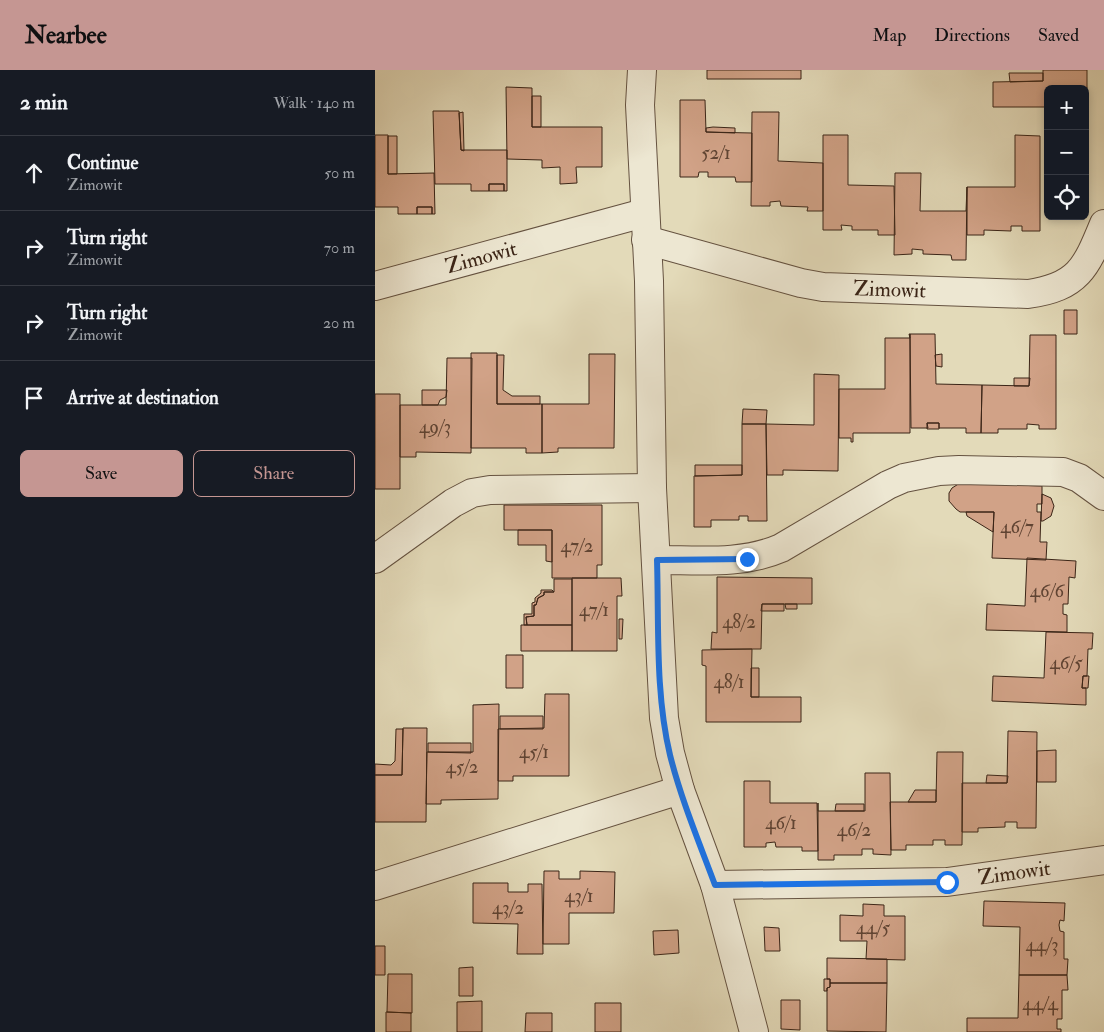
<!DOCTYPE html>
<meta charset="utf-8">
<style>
:root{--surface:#171b24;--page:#20242c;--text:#f1f3f6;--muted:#9ea1a6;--line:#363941;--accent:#c59692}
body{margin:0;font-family:"IM FELL Double Pica",serif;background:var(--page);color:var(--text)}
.controls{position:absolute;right:15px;top:15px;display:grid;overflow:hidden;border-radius:8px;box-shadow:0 2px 8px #0003}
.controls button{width:45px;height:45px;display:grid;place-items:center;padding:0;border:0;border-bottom:1px solid var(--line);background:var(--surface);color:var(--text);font:25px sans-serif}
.stop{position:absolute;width:15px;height:15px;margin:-11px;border:4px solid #1a73e8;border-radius:50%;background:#fff}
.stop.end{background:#1a73e8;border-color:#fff;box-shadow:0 1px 5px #0008}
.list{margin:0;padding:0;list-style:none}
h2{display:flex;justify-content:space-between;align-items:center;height:65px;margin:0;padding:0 20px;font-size:21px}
h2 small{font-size:16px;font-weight:400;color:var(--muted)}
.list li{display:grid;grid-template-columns:32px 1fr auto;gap:15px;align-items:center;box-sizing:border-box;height:75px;padding:0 20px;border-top:1px solid var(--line)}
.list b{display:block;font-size:19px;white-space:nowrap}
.list p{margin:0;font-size:16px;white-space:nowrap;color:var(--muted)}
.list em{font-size:16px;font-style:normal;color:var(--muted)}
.actions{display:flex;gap:10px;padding:15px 20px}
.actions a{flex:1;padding:11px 0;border:1px solid var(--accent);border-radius:8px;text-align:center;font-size:18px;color:var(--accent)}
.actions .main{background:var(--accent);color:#111}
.icon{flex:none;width:28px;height:28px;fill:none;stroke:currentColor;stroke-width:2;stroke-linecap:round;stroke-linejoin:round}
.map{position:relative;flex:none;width:729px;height:962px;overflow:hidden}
header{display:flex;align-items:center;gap:30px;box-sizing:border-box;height:70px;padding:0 25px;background:var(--accent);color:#111}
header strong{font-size:24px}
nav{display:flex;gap:28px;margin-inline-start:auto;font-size:18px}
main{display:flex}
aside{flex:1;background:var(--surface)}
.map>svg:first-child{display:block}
.building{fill:#d1a287;stroke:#3b2517}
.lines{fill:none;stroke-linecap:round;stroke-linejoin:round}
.minor-casing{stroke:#655240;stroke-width:30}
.minor{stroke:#ede7d2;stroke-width:28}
.route{stroke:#1a73e8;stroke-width:6}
.labels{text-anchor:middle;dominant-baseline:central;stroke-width:4;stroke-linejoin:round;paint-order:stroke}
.number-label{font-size:19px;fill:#604433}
.street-label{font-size:21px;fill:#3b2517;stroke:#ede7d2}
</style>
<header>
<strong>Nearbee</strong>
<nav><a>Map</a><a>Directions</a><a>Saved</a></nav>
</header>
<main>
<aside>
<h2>2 min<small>Walk · 140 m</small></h2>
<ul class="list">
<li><svg class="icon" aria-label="ahead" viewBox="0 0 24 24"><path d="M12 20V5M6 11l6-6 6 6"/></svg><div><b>Continue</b><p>Zimowit</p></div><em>50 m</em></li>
<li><svg class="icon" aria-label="right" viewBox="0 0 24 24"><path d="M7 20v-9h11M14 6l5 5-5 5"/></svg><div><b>Turn right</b><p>Zimowit</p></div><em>70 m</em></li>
<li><svg class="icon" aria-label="right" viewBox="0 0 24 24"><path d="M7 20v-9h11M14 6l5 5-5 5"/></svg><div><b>Turn right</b><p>Zimowit</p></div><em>20 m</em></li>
<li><svg class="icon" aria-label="arrive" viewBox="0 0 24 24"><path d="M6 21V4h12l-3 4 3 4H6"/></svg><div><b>Arrive at destination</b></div></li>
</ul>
<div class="actions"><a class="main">Save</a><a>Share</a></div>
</aside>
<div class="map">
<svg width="729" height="962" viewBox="0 0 729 962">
<rect width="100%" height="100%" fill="#e3dab9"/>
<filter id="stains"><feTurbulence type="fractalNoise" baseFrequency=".004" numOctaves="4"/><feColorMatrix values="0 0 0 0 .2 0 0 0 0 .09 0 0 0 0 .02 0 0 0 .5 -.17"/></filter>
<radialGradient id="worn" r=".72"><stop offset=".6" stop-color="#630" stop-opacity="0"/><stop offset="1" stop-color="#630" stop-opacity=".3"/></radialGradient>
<!-- building -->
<path class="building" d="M 332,0 L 426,0 L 426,9 L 332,9 Z
M 668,0 L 712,0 L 712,37 L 710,19 L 673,19 L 673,37 L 618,37 L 618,12 L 668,11 Z
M 634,3 L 668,3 L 668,11 L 635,12 Z
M 131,17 L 157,18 L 157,57 L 227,57 L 227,97 L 201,97 L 202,113 L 185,114 L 185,97 L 167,98 L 167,90 L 132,89 Z
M 157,26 L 166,26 L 166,57 L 157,57 Z
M 305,30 L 330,30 L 331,62 L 377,63 L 377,112 L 361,112 L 360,107 L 333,107 L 333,102 L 324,102 L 323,107 L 305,107 Z
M 58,41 L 84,41 L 86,80 L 132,80 L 132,121 L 129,121 L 129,114 L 114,114 L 114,121 L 96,121 L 96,114 L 60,114 Z
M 88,42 L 89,81 L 86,80 L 84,43 Z
M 377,42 L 404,42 L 403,91 L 448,93 L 448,141 L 432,141 L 433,137 L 406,136 L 405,131 L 395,132 L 395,136 L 376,136 Z
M 338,57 L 360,58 L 360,63 L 331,62 L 331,58 Z
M 0,65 L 13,65 L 13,104 L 59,103 L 60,144 L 57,144 L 57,137 L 42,137 L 42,144 L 23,144 L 23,137 L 0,137 Z
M 448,65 L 473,65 L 473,115 L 519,116 L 520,165 L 503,165 L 503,160 L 477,160 L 477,156 L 466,155 L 467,160 L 448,160 Z
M 640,65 L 665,66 L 665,161 L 647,161 L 647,156 L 636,156 L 636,161 L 609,160 L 609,165 L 592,165 L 592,117 L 640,117 Z
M 13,66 L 22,66 L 22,104 L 13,104 Z
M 520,103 L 546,103 L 545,141 L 591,141 L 592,117 L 591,190 L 577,190 L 576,185 L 548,184 L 548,180 L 537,179 L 537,184 L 519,185 Z
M 114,114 L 129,114 L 129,121 L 114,121 Z
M 42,137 L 57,137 L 57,144 L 42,144 Z
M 689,240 L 702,240 L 702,264 L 689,264 Z
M 534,264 L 535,264 L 535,363 L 478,363 L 478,372 L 476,372 L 476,368 L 464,368 L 464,319 L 510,319 L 510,268 L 535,268 Z
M 535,264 L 560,264 L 561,314 L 607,315 L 606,363 L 591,363 L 591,358 L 564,358 L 564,353 L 552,353 L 553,358 L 536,358 Z
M 655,265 L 681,265 L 681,359 L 664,359 L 664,355 L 652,354 L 652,359 L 623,359 L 623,363 L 606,363 L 607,315 L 654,316 Z
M 96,283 L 122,283 L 122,334 L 167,334 L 167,383 L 151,383 L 151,378 L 96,378 Z
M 214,284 L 240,284 L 239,378 L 183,378 L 183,382 L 167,383 L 167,334 L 214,334 Z
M 567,284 L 567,297 L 561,296 L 560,285 Z
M 122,285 L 129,285 L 128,320 L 137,326 L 165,326 L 165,334 L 122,334 Z
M 72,288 L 97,288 L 96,383 L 41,382 L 41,387 L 25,387 L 25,335 L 71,335 Z
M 439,304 L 464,305 L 463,401 L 408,400 L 408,405 L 392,405 L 391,354 L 439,355 Z
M 639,308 L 655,308 L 654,316 L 639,316 Z
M 47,320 L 72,320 L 71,327 L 65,330 L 63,335 L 47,335 Z
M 0,324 L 25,324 L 25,419 L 0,419 Z
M 368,339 L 392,340 L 391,354 L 367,354 Z
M 552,353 L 564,353 L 564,359 L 552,359 Z
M 367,354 L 391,354 L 392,451 L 373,451 L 373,446 L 364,446 L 364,450 L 336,450 L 336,457 L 319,457 L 319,406 L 367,405 Z
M 320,395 L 367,395 L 367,405 L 320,406 Z
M 585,413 L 667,416 L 667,434 L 662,434 L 662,442 L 666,442 L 665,472 L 672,472 L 671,490 L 617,488 L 619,442 L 585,442 L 581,439 L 574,431 L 574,423 L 577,418 Z
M 667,424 L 676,428 L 679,436 L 676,446 L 668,451 L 666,451 Z
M 129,435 L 227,435 L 227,495 L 222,495 L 222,508 L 177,508 L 177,460 L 129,460 Z
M 591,442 L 619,442 L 618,462 L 592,446 Z
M 143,460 L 177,460 L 177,492 L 171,491 L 171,475 L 143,475 Z
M 652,488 L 701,491 L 700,508 L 694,507 L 693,534 L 688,534 L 688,544 L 692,545 L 692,562 L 611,560 L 612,534 L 650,536 Z
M 342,507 L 437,508 L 437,534 L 387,534 L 386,579 L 336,579 L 337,562 L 342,563 Z
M 197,508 L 246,508 L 247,526 L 242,526 L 242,581 L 197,581 Z
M 179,509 L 197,509 L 197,555 L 152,555 L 151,547 L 159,546 L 159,535 L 161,535 L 163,528 L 169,525 L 169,522 L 179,522 Z
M 166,520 L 177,520 L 179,522 L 169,522 L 169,525 L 163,528 L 161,535 L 159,535 L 159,546 L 151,547 L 152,555 L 149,555 L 149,544 L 157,544 L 157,533 L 160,532 L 160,528 L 166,523 Z
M 387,534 L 409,534 L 409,541 L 386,541 Z
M 410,534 L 422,534 L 422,539 L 411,539 Z
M 244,549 L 248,549 L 247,569 L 244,569 Z
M 146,555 L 197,555 L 197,581 L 146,581 Z
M 671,562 L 718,563 L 717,579 L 713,579 L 712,606 L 708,606 L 707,618 L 711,618 L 711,635 L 617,631 L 618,606 L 669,608 Z
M 377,579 L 376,627 L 426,627 L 426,652 L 331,652 L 331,596 L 327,595 L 327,580 Z
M 131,585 L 148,585 L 148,618 L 131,618 Z
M 376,598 L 384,598 L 384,627 L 376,627 Z
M 708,606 L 714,606 L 713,618 L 707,618 Z
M 170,624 L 194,624 L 194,706 L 138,706 L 138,711 L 123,711 L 123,659 L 169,658 Z
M 124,634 L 123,729 L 66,730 L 66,734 L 51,734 L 52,682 L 98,682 L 98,635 Z
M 125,646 L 168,646 L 168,659 L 125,659 Z
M 28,658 L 52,658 L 51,752 L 0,752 L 0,705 L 27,705 Z
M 21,659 L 28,659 L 27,705 L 0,705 L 0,694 L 16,695 L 20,691 Z
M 633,661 L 662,662 L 661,758 L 642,758 L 642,752 L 630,752 L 630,757 L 603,758 L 603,762 L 587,762 L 587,713 L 632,713 Z
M 53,673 L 96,673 L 96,683 L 53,682 Z
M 681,680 L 681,712 L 662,712 L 662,681 Z
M 562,682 L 588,682 L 587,775 L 570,775 L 570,770 L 558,770 L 558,775 L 531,775 L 531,780 L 516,780 L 515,732 L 561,732 Z
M 490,703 L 515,703 L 516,785 L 498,784 L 498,779 L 487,779 L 487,785 L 459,785 L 459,790 L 443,790 L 443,733 L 443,741 L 490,741 Z
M 612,705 L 633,706 L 632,713 L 611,713 Z
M 369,711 L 395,711 L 395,733 L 442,733 L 443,781 L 427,781 L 427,777 L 401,777 L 400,772 L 391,773 L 391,777 L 369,777 Z
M 540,720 L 561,720 L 561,732 L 533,732 Z
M 461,734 L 489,734 L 489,741 L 460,741 Z
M 169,801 L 184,801 L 184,809 L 205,809 L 205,801 L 240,802 L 239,843 L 194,843 L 194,874 L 168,874 Z
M 98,813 L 133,813 L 133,822 L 153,822 L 153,814 L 167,814 L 168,884 L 142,884 L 143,854 L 98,853 Z
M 609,831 L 690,833 L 689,851 L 685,850 L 684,855 L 685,861 L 689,862 L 689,889 L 693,889 L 692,905 L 644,905 L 645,857 L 608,856 Z
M 488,834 L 509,835 L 509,846 L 530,846 L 530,890 L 491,889 L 492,871 L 465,871 L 465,845 L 488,846 Z
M 389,857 L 404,858 L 405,881 L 390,881 Z
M 303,860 L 304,883 L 279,885 L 278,861 Z
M 0,876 L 10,876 L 10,905 L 0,905 Z
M 452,888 L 512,889 L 512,913 L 455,913 L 455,909 L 452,909 Z
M 98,897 L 98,926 L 84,926 L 84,898 Z
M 13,904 L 37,904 L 37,943 L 12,942 Z
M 644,905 L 692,905 L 693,920 L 687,920 L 687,949 L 682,949 L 682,959 L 686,959 L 686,962 L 592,962 L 592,948 L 643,948 Z
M 449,909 L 455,909 L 455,917 L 452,918 L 452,921 L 449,921 Z
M 455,913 L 512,913 L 511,962 L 452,961 L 452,918 L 455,917 Z
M 406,930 L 425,930 L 425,960 L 406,959 Z
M 107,931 L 107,962 L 82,962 L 82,932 Z
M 220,933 L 246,933 L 246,962 L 220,962 Z
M 11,942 L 36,943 L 36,962 L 11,962 Z
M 151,943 L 177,943 L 177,962 L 150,962 Z"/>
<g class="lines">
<defs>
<g id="minor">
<path d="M 267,0 L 265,35 L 274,211 L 277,418 L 289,648 L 295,683 L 305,720 L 340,815 L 379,962"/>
<path id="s1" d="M 271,170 L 426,213 L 448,217 L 653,224 C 703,217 711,198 729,154"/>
<path id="s2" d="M 0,216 L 269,143"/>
<path d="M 0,489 L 78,433 L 97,423 L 115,420 L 277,418"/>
<path d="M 282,490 C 324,490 367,495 406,478 L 513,415 L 529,408 L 564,401 L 584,400 L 688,402 L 704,408 L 729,426"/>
<path id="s3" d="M 340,815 L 572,812 L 729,790"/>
<path d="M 0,816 L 305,720"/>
</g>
</defs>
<!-- minor casing -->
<use href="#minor" class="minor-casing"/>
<!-- minor -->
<use href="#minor" class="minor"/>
</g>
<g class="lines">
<!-- route -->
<path class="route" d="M 372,489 L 282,490 C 284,554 280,622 295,685 C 306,729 324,772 340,815 L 572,812"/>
</g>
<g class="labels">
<!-- number labels -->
<g class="number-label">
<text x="341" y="83">52/1</text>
<text x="60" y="357">49/3</text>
<text x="642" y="457">46/7</text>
<text x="202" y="476">47/2</text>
<text x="672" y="521">46/6</text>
<text x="219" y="540">47/1</text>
<text x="364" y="552">48/2</text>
<text x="691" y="593">46/5</text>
<text x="354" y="612">48/1</text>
<text x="159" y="682">45/1</text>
<text x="87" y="697">45/2</text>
<text x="406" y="753">46/1</text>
<text x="479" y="760">46/2</text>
<text x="204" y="826">43/1</text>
<text x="133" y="838">43/2</text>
<text x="498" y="858">44/5</text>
<text x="667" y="875">44/3</text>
<text x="665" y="934">44/4</text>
</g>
<!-- street labels -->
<g class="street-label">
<text stroke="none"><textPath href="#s2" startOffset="110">Zimowit</textPath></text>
<text stroke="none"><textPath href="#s1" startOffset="250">Zimowit</textPath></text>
<text stroke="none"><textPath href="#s3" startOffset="300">Zimowit</textPath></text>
</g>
</g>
<rect width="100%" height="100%" filter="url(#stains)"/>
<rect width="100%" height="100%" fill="url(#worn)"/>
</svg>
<div class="controls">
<button>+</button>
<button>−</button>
<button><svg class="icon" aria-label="locate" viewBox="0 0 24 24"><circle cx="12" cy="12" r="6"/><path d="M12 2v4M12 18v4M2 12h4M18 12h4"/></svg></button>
</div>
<div class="stop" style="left:572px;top:812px"></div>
<div class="stop end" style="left:372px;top:489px"></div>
</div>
</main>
